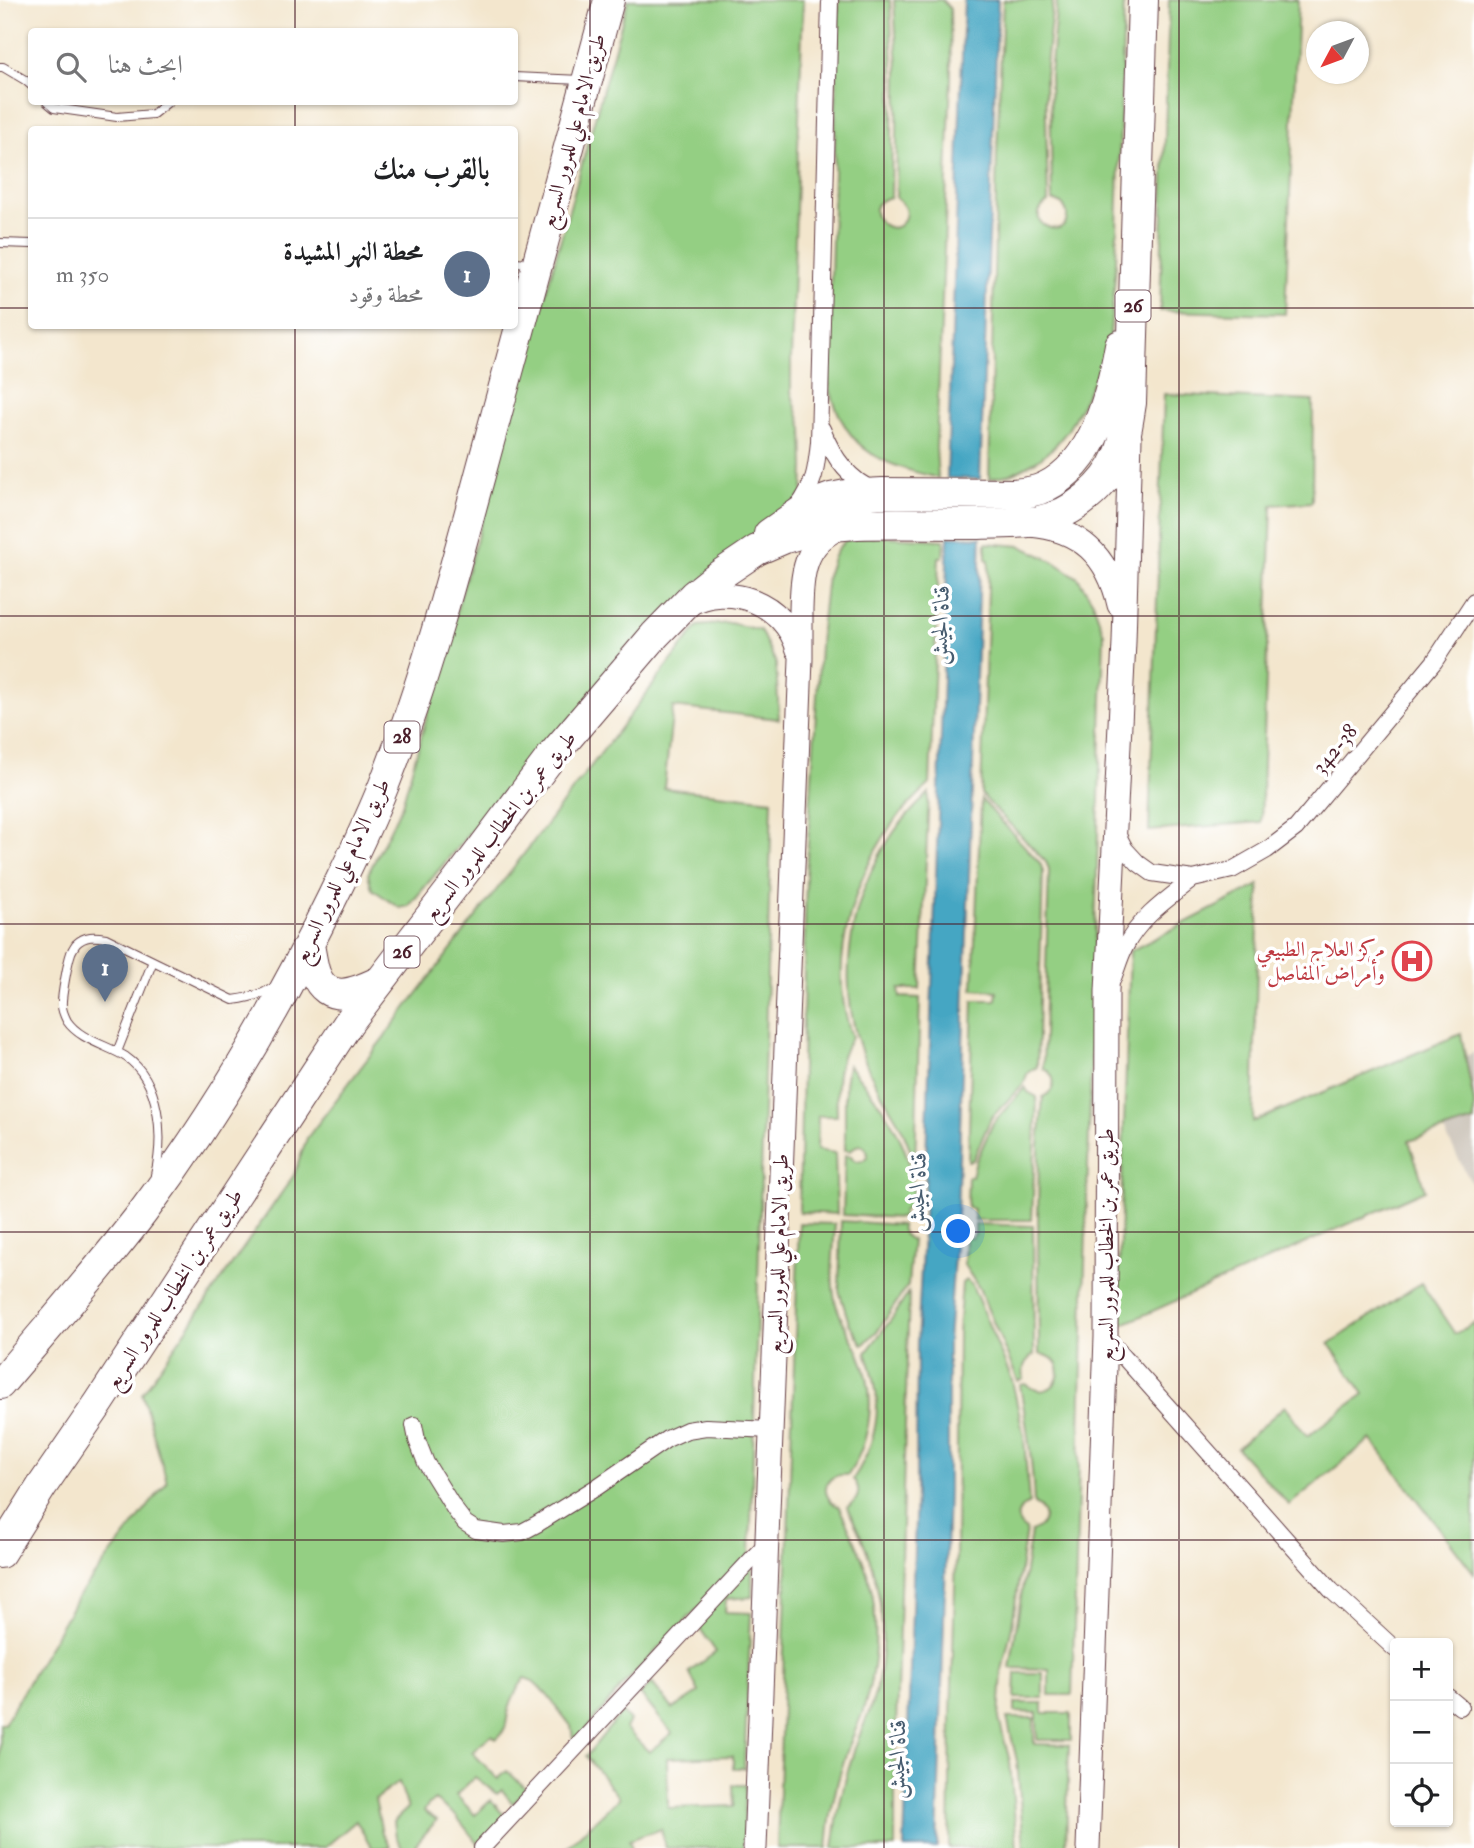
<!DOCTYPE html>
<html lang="ar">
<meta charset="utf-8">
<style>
:root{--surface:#fff;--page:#f2f2f2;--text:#202124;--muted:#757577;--line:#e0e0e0;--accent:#b45309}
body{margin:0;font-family:"IM FELL Double Pica",Amiri,serif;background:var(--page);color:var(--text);direction:rtl}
.controls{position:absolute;right:21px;bottom:21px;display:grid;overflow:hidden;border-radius:7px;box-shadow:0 2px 5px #0004}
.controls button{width:63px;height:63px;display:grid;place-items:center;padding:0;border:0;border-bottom:2px solid var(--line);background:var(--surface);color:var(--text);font:35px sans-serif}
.compass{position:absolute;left:1306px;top:21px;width:63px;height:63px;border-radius:50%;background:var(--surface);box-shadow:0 2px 5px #0004;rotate:229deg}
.you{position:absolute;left:959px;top:1232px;width:24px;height:24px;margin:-18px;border:5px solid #fff;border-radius:50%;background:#1a73e8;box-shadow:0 0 0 10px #1a73e833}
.badge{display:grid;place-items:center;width:46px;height:46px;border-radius:50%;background:var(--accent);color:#fff;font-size:23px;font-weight:700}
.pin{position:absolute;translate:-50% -58px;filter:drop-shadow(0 2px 4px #0008)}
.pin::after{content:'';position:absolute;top:37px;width:24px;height:21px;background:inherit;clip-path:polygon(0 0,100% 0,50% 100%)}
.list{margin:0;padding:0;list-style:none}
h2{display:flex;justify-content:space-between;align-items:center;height:91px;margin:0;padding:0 28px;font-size:30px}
h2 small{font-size:23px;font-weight:400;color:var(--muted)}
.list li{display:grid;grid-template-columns:46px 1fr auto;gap:21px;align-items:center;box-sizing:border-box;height:112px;padding:0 28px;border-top:2px solid var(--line)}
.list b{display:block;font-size:26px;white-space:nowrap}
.list p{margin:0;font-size:23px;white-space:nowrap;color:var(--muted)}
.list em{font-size:23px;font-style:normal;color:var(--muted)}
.icon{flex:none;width:38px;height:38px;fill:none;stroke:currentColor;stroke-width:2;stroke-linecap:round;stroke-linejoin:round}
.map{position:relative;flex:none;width:1474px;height:1848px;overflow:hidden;direction:ltr}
.search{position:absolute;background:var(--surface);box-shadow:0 2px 5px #0004;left:28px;top:28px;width:490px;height:77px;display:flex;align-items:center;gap:18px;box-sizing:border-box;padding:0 24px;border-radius:7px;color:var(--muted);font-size:26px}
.panel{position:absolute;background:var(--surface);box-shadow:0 2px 5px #0004;left:28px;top:126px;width:490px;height:203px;border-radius:7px;direction:rtl}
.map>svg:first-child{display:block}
.industrial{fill:#cbc3b8}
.green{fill:#94cf83;stroke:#6f7757;stroke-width:2}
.water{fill:#44a6c3;stroke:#476277;stroke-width:2}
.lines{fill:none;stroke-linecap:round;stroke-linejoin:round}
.lane-casing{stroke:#633d43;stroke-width:10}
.street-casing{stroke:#633d43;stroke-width:18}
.secondary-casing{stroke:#633d43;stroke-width:25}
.highway-casing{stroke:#633d43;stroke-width:32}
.lane{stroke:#fff;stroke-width:8}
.street{stroke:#fff;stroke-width:16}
.secondary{stroke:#fff;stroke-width:23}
.highway{stroke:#fff;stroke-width:30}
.grid{fill:none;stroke:#4a1f2b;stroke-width:2;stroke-opacity:0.55}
.labels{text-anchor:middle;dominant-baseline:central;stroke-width:7;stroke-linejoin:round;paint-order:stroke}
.shield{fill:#fff;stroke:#80626b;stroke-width:2}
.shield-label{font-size:19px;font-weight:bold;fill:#4a1f2b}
.street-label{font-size:21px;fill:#4a1f2b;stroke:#fff}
.health-label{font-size:21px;fill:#be3a42;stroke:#fff;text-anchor:end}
.water-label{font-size:23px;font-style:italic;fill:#475c6f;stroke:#fff}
</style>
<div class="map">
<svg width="1474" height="1848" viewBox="0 0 1474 1848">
<rect width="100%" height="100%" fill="#fff"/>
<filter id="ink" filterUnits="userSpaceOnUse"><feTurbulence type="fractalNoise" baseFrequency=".0143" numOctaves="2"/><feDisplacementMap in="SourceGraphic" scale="14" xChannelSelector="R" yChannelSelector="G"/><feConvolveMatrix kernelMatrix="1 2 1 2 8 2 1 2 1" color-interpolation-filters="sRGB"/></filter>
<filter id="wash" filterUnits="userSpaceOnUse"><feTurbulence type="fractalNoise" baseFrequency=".00686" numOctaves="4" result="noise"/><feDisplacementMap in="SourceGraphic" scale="28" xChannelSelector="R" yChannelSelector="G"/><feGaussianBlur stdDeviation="1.57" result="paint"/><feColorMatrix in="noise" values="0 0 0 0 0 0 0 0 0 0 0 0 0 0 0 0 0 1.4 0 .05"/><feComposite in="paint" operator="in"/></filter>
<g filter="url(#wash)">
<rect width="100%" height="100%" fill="#f3e6cd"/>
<!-- industrial -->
<path class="industrial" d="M 1474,1052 L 1474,1188 L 1417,1080 Z"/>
<!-- green -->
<path class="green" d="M 628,0 L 803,0 L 791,358 L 791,392 L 803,429 L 804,466 L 803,494 L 538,750 L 409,906 L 400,908 L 372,889 L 368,874 L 402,805 Z
M 839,0 L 890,0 L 893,69 L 891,197 C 852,205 895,247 905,217 C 908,209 902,203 896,198 L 898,70 L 894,0 L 942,0 L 950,9 L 951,78 L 936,448 L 938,478 C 875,463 843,448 828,381 Z
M 1005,0 L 1053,0 L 1045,76 L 1048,202 C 1018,223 1069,243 1067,214 C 1066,206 1060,202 1052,200 L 1050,75 L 1057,0 L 1124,0 L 1116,263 L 1109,347 L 1081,406 L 1068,430 L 1054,447 L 1038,460 L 1011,474 L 989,479 L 997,152 L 1003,2 Z
M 1169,0 L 1298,0 L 1285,314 L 1160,311 Z
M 1164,394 L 1313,401 L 1312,502 L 1272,505 L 1261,822 L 1149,831 Z
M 870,536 L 944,540 L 943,557 L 939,557 L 930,784 C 916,797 901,811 890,827 C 855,879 833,949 845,1011 C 847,1020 849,1029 852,1037 C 835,1061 836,1087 837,1116 L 818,1116 L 817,1150 L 835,1153 L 837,1214 L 799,1212 L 806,875 L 821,630 L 827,576 L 833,558 L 839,547 L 846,540 Z
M 986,543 L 1021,546 L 1053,561 L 1078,578 L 1093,602 L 1104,634 L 1072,1695 L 1049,1695 L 1049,1669 L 1010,1668 L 1031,1532 C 1047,1527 1049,1511 1034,1504 C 1033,1463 1027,1425 1020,1385 L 1026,1384 C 1056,1408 1075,1357 1039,1354 L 1038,1223 L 1039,1145 L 1043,1097 C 1057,1090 1057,1075 1043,1068 L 1049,869 L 1046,862 L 981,794 L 989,560 L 986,559 Z
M 730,623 L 760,630 L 776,663 L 779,719 L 673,707 L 664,788 L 772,800 L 750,1555 L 621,1687 L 579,1738 L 573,1738 L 571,1726 L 544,1691 L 533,1681 L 525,1678 C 518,1687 512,1697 509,1709 C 505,1723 509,1728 496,1739 L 492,1735 L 472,1752 L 498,1779 L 507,1771 L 526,1788 L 513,1804 L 502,1790 L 497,1794 L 475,1777 L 456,1795 L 475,1815 L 491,1800 L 502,1813 L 510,1817 L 479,1845 L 456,1816 L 435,1800 L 428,1805 L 424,1811 L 437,1820 L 415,1845 L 417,1848 L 402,1848 L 396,1837 L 394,1821 L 408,1808 L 399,1782 L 375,1799 L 382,1833 L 390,1848 L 372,1848 L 356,1821 L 324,1848 L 0,1848 L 0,1723 L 4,1724 L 77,1598 L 167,1482 L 142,1394 L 294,1175 L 307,1138 L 698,626 Z
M 929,793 L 920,989 L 899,989 L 900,997 L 920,998 L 915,1164 C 911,1152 907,1140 902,1129 C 891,1108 877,1089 868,1068 C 834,992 846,900 894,832 C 904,818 917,805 929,793 Z
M 981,799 L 1040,863 L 1043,871 L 1037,1067 L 1031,1070 L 1027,1074 L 1024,1083 L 991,1118 L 973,1160 L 971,1161 L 968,1161 L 973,1000 L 996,1000 L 997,991 L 973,989 Z
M 1259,885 L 1253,1122 L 1461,1034 L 1474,1102 L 1474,1121 L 1409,1141 L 1425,1190 L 1117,1327 L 1130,951 Z
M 848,1065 C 881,1102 917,1149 913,1202 L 903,1211 L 902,1218 L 843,1215 L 845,1155 L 851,1156 C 854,1162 858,1162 864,1160 L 868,1156 C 867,1145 858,1141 851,1151 L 845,1150 L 845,1084 Z
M 1025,1087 L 1028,1092 L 1037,1097 L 1032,1220 L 975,1220 L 973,1209 L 967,1207 L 968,1176 L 972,1176 L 976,1161 L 993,1123 Z
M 841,1221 L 901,1225 C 902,1233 904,1237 912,1240 L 908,1285 L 879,1329 L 863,1345 L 849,1323 L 839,1290 Z
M 799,1223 L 835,1224 C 834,1250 829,1279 836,1304 C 841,1322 851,1336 859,1353 C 877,1393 872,1439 848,1475 C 823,1472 818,1497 839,1507 C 852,1534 866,1563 872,1592 C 879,1632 875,1676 862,1714 C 857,1727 851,1740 846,1754 C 836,1784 829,1817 827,1848 L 777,1848 Z
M 975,1224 L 1033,1226 L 1034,1355 C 1024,1361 1022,1368 1024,1379 L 1018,1381 L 979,1288 L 964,1265 L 965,1238 L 971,1238 L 975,1234 Z
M 966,1280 L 972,1285 L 1012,1380 L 1024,1437 L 1029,1503 C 1016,1509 1013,1522 1026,1530 L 1012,1626 L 1002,1671 L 999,1719 L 1010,1762 L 1017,1848 L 949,1848 L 951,1715 L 956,1556 L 958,1333 L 962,1283 Z
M 1421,1283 L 1455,1334 L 1474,1323 L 1474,1573 L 1371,1439 L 1289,1505 L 1237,1448 L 1285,1406 L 1307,1436 L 1364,1394 L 1329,1344 Z
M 909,1292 L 895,1761 L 895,1848 L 833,1848 C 837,1816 843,1784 853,1754 C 859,1733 870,1714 875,1693 C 888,1645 883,1592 865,1546 C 860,1533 853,1520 847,1507 C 859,1501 862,1489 853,1479 C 880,1439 884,1397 866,1353 L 893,1317 Z
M 752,1562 L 752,1597 L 726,1599 L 725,1612 L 751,1613 L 744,1768 L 733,1768 L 733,1756 L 667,1758 L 668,1808 L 734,1806 L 733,1785 L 746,1785 L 743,1848 L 666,1848 L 661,1829 L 629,1840 L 632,1848 L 566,1848 L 619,1798 L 586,1756 L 622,1712 L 630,1721 L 625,1728 L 649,1752 L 672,1733 L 640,1694 L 652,1683 L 673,1709 L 699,1692 L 689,1672 L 716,1652 L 697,1624 Z
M 1016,1673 L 1043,1673 L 1043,1698 L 1015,1698 Z
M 1015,1703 L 1043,1703 L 1043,1713 L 1071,1713 L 1071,1740 L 1037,1740 L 1037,1713 L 1015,1712 Z
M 1007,1718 L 1034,1718 L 1034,1744 L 1069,1745 L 1066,1848 L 1024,1848 L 1017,1761 Z"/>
<!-- water -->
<path class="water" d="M 964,0 L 998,0 L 980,479 L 947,478 Z
M 948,536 L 981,537 L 957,1215 L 948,1342 L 948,1491 L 937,1848 L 904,1848 L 916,1491 L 917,1344 L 924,1214 Z"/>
</g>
<g filter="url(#ink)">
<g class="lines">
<defs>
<path id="lane" d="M 0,67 L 3,67 L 25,80 L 32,86
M 514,77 L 581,80
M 47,102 L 54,108 L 117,117 L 153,114 L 168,102
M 0,243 L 32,244
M 514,262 L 532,263
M 117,1052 L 153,961
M 155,1175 C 164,1138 161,1081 126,1057 C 107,1045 80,1040 67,1021 C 65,1017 62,1011 62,1006 C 61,998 68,961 71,953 C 72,950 74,947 76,944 C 85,935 95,936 106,938 L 233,1000 C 248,998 263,995 276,986"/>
<path id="street" d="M 822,429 C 832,455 847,479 874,490
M 798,507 C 815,482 816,471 819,442 L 830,0
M 1115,830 L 1125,849 L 1138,863 L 1152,873 L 1193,879 L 1232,870 L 1267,850 L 1296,828 L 1434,662 L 1474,601
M 1113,978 C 1117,968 1120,957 1125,947 C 1139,918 1169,898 1193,879
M 1106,1337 L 1331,1590 L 1395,1649
M 414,1425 L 417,1440 L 426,1463 L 455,1510 L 465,1523 L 476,1530 L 504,1534 L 522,1532 L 537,1524 L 597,1487 L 667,1439 L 687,1430 L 706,1427 L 771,1430
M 1448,1697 L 1460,1707
M 482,1848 L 766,1544"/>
<path id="secondary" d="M 1030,525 C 1080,529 1108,556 1119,605
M 688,605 C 729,581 785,603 798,650
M 755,1848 L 801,659 C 801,643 801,627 801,610 C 802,575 803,543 840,528
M 1088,1848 L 1106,1337 L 1107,991 L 1124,642 L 1130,438"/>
<path id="highway" d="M 769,534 L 809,506 L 831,498 L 846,495 L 883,493 L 1013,494 C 1024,493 1035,492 1045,487 C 1095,463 1111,395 1120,345
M 309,945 C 311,954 312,964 315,973 C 327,1005 355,993 378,982
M 0,1384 C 48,1327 98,1271 143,1212 C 217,1113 279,1007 333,896 C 352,857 372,817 387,777 C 430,667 459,552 490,438 C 530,292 569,146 609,0
M 0,1553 L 42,1486 L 99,1403 L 349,1022 L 466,870 L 551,757 L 655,635 L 694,595 L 714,579 L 757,550 L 785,538 L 812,530 L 832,526 L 857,524 C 896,523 935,524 975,524 C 996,523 1018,524 1039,521 C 1073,514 1106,487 1119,455 C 1126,439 1128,421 1131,403 L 1143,0"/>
</defs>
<!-- lane casing -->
<use href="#lane" class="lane-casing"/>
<!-- street casing -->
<use href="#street" class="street-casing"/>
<!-- secondary casing -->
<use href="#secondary" class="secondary-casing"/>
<!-- highway casing -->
<use href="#highway" class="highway-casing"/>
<!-- lane -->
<use href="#lane" class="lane"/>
<!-- street -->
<use href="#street" class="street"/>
<!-- secondary -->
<use href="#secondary" class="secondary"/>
<!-- highway -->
<use href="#highway" class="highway"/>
</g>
</g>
<!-- grid -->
<path class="grid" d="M 295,0 L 295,32M 590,0 L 590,1848M 884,0 L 884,1848M 1179,0 L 1179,1848M 295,102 L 295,130M 0,308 L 32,308M 514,308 L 1474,308M 295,326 L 295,1848M 0,616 L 1474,616M 0,924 L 1474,924M 0,1232 L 1474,1232M 0,1540 L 1474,1540"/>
<!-- icons -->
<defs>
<symbol id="hospital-ring" viewBox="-11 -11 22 22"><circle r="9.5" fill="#fff" stroke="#e0444e" stroke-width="1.5"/><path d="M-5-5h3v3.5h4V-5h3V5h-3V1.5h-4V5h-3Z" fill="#e0444e"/></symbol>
</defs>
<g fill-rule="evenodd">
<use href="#hospital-ring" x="1390" y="939" width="44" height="44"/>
</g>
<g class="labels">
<!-- shield labels -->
<g class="shield">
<rect x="1115.5" y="290.5" width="35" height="31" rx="5"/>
<rect x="384.5" y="721.5" width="35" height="31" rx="5"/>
<rect x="384.5" y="936.5" width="35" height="31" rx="5"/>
</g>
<g class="shield-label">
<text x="1133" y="306">26</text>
<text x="402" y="737">28</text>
<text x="402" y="952">26</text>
</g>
<!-- street labels -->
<g class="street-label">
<text transform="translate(573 131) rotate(-75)">طريق الامام علي للمرور السريع</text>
<text transform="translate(1335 749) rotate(-50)">342-38</text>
<text transform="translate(500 826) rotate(-52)">طريق عمر بن الخطاب للمرور السريع</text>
<text transform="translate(342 871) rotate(-65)">طريق الامام علي للمرور السريع</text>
<text transform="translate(1106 1245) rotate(-90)">طريق عمر بن الخطاب للمرور السريع</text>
<text transform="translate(778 1254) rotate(-88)">طريق الامام علي للمرور السريع</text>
<text transform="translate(174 1289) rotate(-57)">طريق عمر بن الخطاب للمرور السريع</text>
</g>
<!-- health labels -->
<g class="health-label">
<text x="1385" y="949">مركز العلاج الطبيعي<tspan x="1385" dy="24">وأمراض المفاصل</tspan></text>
</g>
<!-- water labels -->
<g class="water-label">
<text transform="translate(940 625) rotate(-88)">قناة الجيش</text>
<text transform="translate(917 1192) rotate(-88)">قناة الجيش</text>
<text transform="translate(897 1759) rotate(-89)">قناة الجيش</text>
</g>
</g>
</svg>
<div class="controls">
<button>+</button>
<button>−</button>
<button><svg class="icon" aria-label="locate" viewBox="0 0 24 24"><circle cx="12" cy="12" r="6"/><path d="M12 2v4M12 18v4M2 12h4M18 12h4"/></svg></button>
</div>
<svg class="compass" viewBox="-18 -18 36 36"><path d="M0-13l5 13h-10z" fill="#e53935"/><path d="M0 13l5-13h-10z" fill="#757577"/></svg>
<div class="you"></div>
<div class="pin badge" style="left:105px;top:1002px;background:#5c6f8a">1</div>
<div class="search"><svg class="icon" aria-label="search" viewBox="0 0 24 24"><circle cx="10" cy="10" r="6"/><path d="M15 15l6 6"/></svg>ابحث هنا</div>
<section class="panel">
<h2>بالقرب منك<small></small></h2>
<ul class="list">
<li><span class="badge" style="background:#5c6f8a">1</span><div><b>محطة النهر المشيدة</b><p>محطة وقود</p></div><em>350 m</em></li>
</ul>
</section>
</div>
